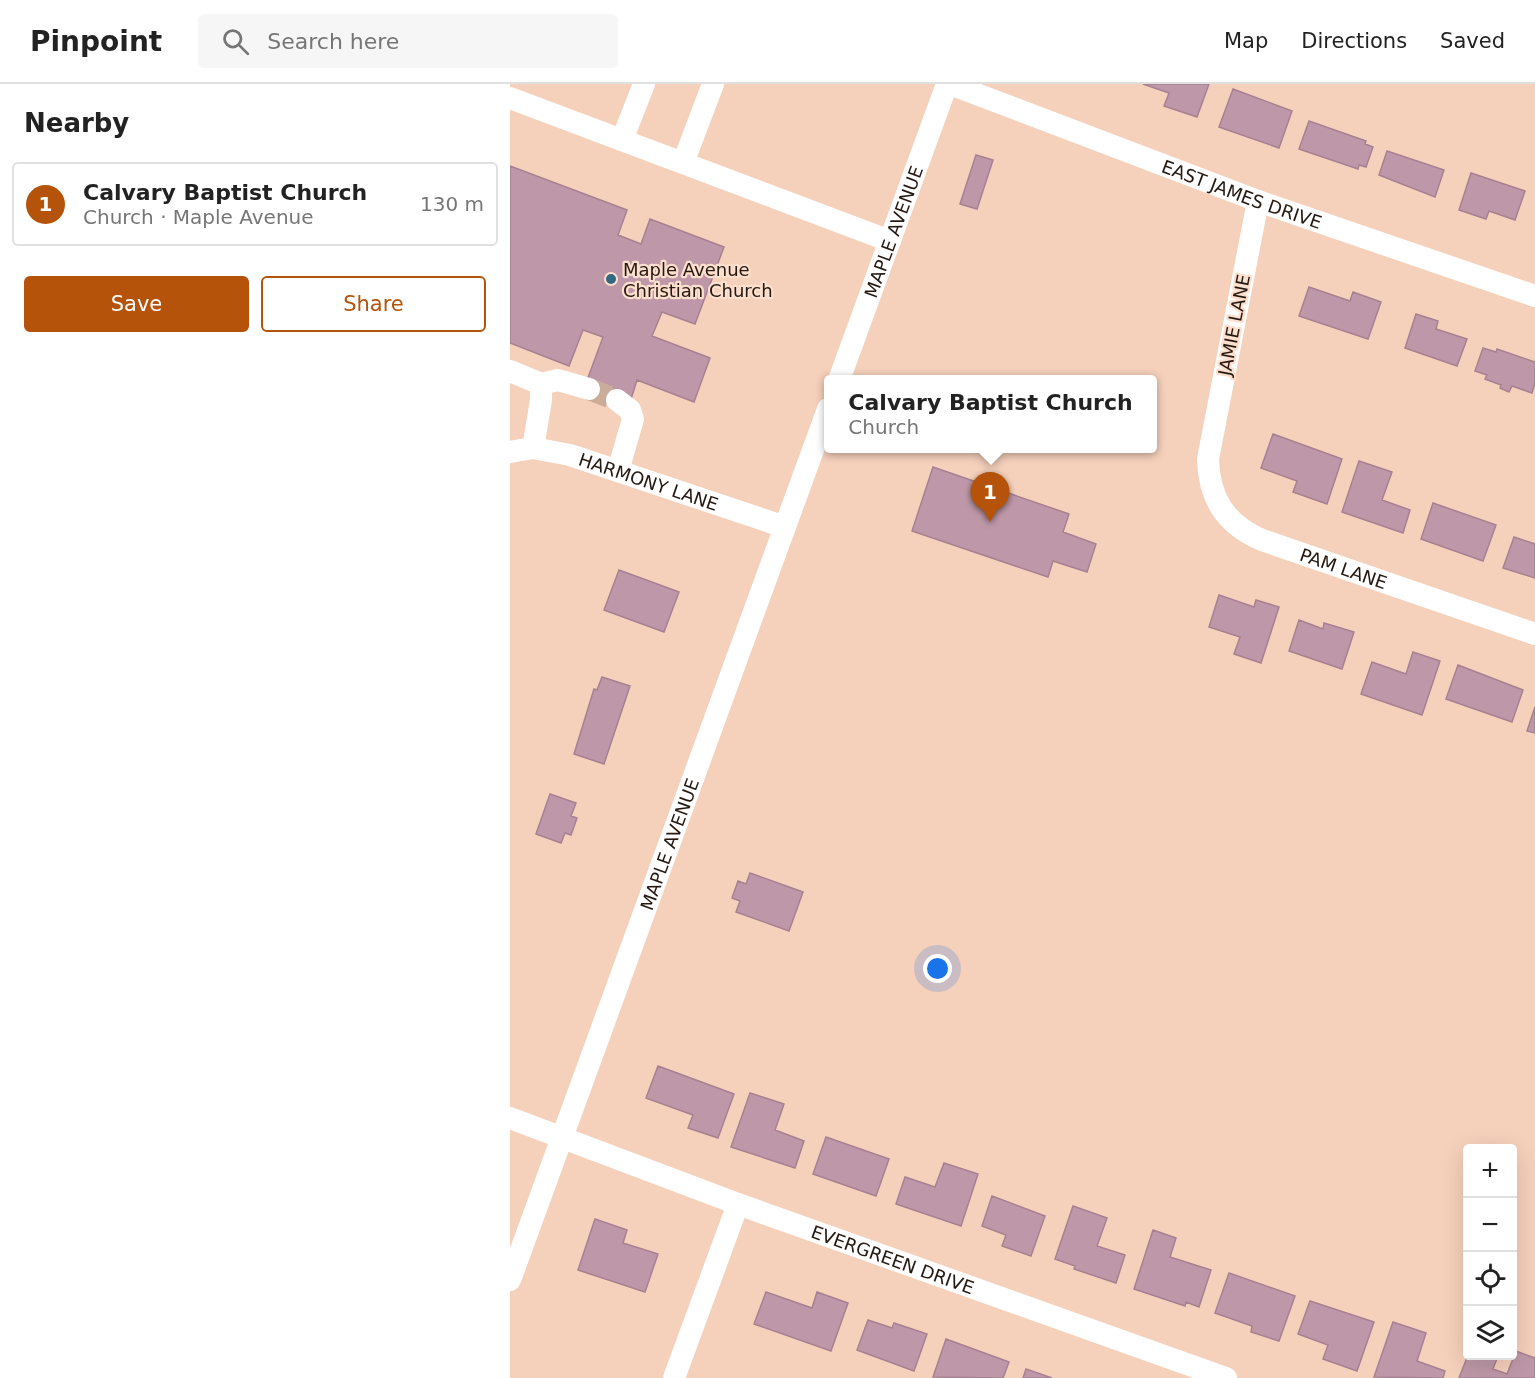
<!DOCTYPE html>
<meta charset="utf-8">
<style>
:root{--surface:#fff;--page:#f6f6f6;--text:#222;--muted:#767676;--line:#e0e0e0;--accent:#b45309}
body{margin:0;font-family:"DejaVu Sans",sans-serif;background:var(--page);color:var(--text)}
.controls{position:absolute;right:18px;bottom:18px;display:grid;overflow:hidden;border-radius:6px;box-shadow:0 6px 24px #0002}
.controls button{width:54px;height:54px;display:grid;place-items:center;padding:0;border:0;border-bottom:2px solid var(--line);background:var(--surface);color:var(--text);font:30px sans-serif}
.you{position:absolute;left:428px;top:885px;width:21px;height:21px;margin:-15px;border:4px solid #fff;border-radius:50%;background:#1a73e8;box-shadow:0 0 0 9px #1a73e833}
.badge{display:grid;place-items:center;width:39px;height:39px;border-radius:50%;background:var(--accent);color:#fff;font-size:20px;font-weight:700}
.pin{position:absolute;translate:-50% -50px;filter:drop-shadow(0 2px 3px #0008)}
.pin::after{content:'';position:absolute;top:32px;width:21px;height:18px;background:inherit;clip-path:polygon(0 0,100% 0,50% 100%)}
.popup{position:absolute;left:314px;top:291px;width:333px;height:78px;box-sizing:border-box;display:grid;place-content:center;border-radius:6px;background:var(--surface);filter:drop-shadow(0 2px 4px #0005);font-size:20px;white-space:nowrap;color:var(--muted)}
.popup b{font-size:22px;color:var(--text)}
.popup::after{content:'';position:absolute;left:50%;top:100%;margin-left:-12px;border:12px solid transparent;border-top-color:var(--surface)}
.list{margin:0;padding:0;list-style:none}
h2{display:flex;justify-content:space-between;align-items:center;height:78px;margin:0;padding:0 24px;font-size:26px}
h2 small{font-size:20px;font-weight:400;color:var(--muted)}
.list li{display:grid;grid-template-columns:39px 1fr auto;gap:18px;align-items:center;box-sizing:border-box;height:84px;margin:0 12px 12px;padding:0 12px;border:2px solid var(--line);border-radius:6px}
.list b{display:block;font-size:22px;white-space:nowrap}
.list p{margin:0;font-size:20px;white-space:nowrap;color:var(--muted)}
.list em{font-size:20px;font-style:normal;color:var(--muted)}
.actions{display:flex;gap:12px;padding:18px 24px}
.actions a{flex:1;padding:14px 0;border:2px solid var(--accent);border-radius:6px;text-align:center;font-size:21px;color:var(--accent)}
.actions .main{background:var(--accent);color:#fff}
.icon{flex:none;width:33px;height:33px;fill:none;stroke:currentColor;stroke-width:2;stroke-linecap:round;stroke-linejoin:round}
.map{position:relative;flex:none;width:1025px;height:1294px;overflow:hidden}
header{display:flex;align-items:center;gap:36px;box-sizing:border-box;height:84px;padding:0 30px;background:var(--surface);border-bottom:2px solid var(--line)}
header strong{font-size:28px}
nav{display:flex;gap:33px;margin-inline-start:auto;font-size:21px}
.search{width:420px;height:54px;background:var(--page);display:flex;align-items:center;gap:15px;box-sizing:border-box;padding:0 21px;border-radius:6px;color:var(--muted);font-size:22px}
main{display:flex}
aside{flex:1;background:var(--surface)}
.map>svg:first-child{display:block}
.building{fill:#be98a8;stroke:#a78191;stroke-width:1.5}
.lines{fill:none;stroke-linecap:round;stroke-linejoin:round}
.minor-tunnel{stroke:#cbab99;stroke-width:22;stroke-dasharray:22 11;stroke-linecap:butt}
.minor{stroke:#fff;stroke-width:22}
.poi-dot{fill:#316983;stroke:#fddfce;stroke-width:2}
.labels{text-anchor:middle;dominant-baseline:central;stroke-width:4.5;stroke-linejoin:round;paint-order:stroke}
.street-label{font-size:18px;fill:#251811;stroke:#fddfce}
.poi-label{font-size:18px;fill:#251811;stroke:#fddfce;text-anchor:start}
</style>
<header>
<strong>Pinpoint</strong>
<div class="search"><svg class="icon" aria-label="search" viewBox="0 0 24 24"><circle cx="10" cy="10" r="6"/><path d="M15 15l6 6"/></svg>Search here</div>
<nav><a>Map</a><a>Directions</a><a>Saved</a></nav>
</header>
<main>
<aside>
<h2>Nearby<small></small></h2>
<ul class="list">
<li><span class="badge">1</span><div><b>Calvary Baptist Church</b><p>Church · Maple Avenue</p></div><em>130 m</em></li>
</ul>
<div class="actions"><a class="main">Save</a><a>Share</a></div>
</aside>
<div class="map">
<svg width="1025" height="1294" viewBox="0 0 1025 1294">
<rect width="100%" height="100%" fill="#f5d0bb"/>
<!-- building -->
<path class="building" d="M 633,0 L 699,0 L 687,33 L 654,22 L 659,9 Z
M 723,5 L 782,27 L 769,64 L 709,43 Z
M 799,37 L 856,57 L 855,60 L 863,63 L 856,83 L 849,81 L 848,85 L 789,65 Z
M 877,67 L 934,86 L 925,113 L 869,91 Z
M 466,71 L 483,76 L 467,125 L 450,120 Z
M 0,82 L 117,126 L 108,151 L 131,160 L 140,135 L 214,163 L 185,240 L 152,228 L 142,252 L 200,274 L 184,318 L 127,296 L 121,315 L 76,299 L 93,253 L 73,246 L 59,282 L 0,259 Z
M 961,89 L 1015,107 L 1005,136 L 979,127 L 976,135 L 949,126 Z
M 799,203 L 840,217 L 843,208 L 871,218 L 858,255 L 789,232 Z
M 906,230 L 928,237 L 926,245 L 957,255 L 947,282 L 895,264 Z
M 973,264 L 986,268 L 987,265 L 1025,278 L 1025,299 L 1022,309 L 1002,302 L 999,308 L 990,304 L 991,301 L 975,295 L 977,291 L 965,287 Z
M 763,350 L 832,375 L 817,420 L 783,408 L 787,397 L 751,384 Z
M 849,377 L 882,388 L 872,416 L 900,426 L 893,449 L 832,428 Z
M 423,383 L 559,430 L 553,448 L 586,460 L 577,488 L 543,477 L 538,493 L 402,447 Z
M 923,419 L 986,441 L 973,477 L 911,455 Z
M 1004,453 L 1025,460 L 1025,494 L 993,484 Z
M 109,486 L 169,508 L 154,548 L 94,526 Z
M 709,511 L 744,523 L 746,516 L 769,523 L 751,579 L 724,570 L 730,553 L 699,543 Z
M 789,536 L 813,545 L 814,539 L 844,548 L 832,585 L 779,567 Z
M 903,568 L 930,577 L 912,631 L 851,610 L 862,578 L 896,590 Z
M 948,581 L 1013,606 L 1002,638 L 936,615 Z
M 92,593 L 120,602 L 94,680 L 64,670 L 84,605 L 87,606 Z
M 1025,623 L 1025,649 L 1017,647 Z
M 40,710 L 66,719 L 61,732 L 67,734 L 61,751 L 55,749 L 51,759 L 26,750 Z
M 240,789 L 293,808 L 279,847 L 226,828 L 230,817 L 222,814 L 228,797 L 236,800 Z
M 148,982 L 224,1010 L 208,1054 L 178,1044 L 183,1031 L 136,1014 Z
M 240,1009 L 274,1020 L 265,1046 L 294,1057 L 285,1084 L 221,1063 Z
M 316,1053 L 379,1075 L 366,1112 L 303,1090 Z
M 434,1079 L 468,1090 L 451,1142 L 386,1120 L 395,1093 L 425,1103 Z
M 482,1112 L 535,1132 L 521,1172 L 492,1162 L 496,1151 L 472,1142 Z
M 563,1122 L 597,1134 L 587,1162 L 615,1171 L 606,1199 L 564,1185 L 565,1182 L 545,1175 Z
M 85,1135 L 117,1146 L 113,1159 L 148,1170 L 135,1208 L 68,1186 Z
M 643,1146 L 666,1154 L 660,1173 L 701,1186 L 689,1223 L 676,1218 L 675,1222 L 624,1205 Z
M 719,1189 L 785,1212 L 769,1257 L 741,1248 L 742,1242 L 705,1229 Z
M 256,1208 L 302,1224 L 307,1208 L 338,1219 L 321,1267 L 244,1240 Z
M 800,1217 L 864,1238 L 847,1287 L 813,1275 L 818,1261 L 788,1250 Z
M 358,1236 L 382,1244 L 384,1239 L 417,1250 L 404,1287 L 347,1266 Z
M 883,1238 L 916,1249 L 907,1277 L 935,1287 L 933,1294 L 864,1293 Z
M 436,1255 L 499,1278 L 493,1294 L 423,1293 Z
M 1006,1267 L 1025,1274 L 1025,1294 L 949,1294 L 958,1271 L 988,1272 L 983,1285 L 997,1290 Z
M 516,1285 L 542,1294 L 513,1294 Z"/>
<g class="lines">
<!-- minor-tunnel -->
<path class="minor-tunnel" d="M 79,305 L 107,316"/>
<!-- minor -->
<g class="minor">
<path id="s1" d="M 440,0 L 748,117 L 1025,212"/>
<path d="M 0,14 L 380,157"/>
<path d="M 112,56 L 134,0"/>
<path d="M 173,79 L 203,0"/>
<path id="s2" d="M 748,117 L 698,375 C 699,414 715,440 752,456 L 1025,550"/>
<path d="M 0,287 L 31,300 L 31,316 L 23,364"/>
<path id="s3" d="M 329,296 L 437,0"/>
<path d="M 31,300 L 48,296 L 79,305"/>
<path d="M 107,316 L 120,326 L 123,335 L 108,387"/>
<path id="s4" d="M 0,368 L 23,364 L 60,371 L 275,443"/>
<path id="s5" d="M 0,1034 L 228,1120 L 716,1294"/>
<path id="s6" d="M 0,1196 L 318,325"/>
<path d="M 164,1294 L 228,1120"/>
</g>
</g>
<!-- markers -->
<circle class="poi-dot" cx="101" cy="195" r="6"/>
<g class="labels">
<!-- street labels -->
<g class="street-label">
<text stroke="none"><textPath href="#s1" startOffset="312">EAST JAMES DRIVE</textPath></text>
<text stroke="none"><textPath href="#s3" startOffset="158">MAPLE AVENUE</textPath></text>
<text transform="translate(724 241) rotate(-79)">JAMIE LANE</text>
<text stroke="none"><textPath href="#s4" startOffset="144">HARMONY LANE</textPath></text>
<text stroke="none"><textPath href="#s2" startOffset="453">PAM LANE</textPath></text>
<text stroke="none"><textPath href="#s6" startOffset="464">MAPLE AVENUE</textPath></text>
<text stroke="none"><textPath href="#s5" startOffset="408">EVERGREEN DRIVE</textPath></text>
</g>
<!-- poi labels -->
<g class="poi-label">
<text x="113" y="185">Maple Avenue<tspan x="113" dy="21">Christian Church</tspan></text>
</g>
</g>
</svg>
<div class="controls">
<button>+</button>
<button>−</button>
<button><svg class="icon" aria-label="locate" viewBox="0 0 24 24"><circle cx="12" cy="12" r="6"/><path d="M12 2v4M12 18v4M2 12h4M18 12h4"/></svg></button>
<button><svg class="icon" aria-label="layers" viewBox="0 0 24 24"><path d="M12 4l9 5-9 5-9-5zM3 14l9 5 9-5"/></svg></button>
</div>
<div class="you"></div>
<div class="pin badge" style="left:480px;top:438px">1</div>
<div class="popup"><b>Calvary Baptist Church</b>Church</div>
</div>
</main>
